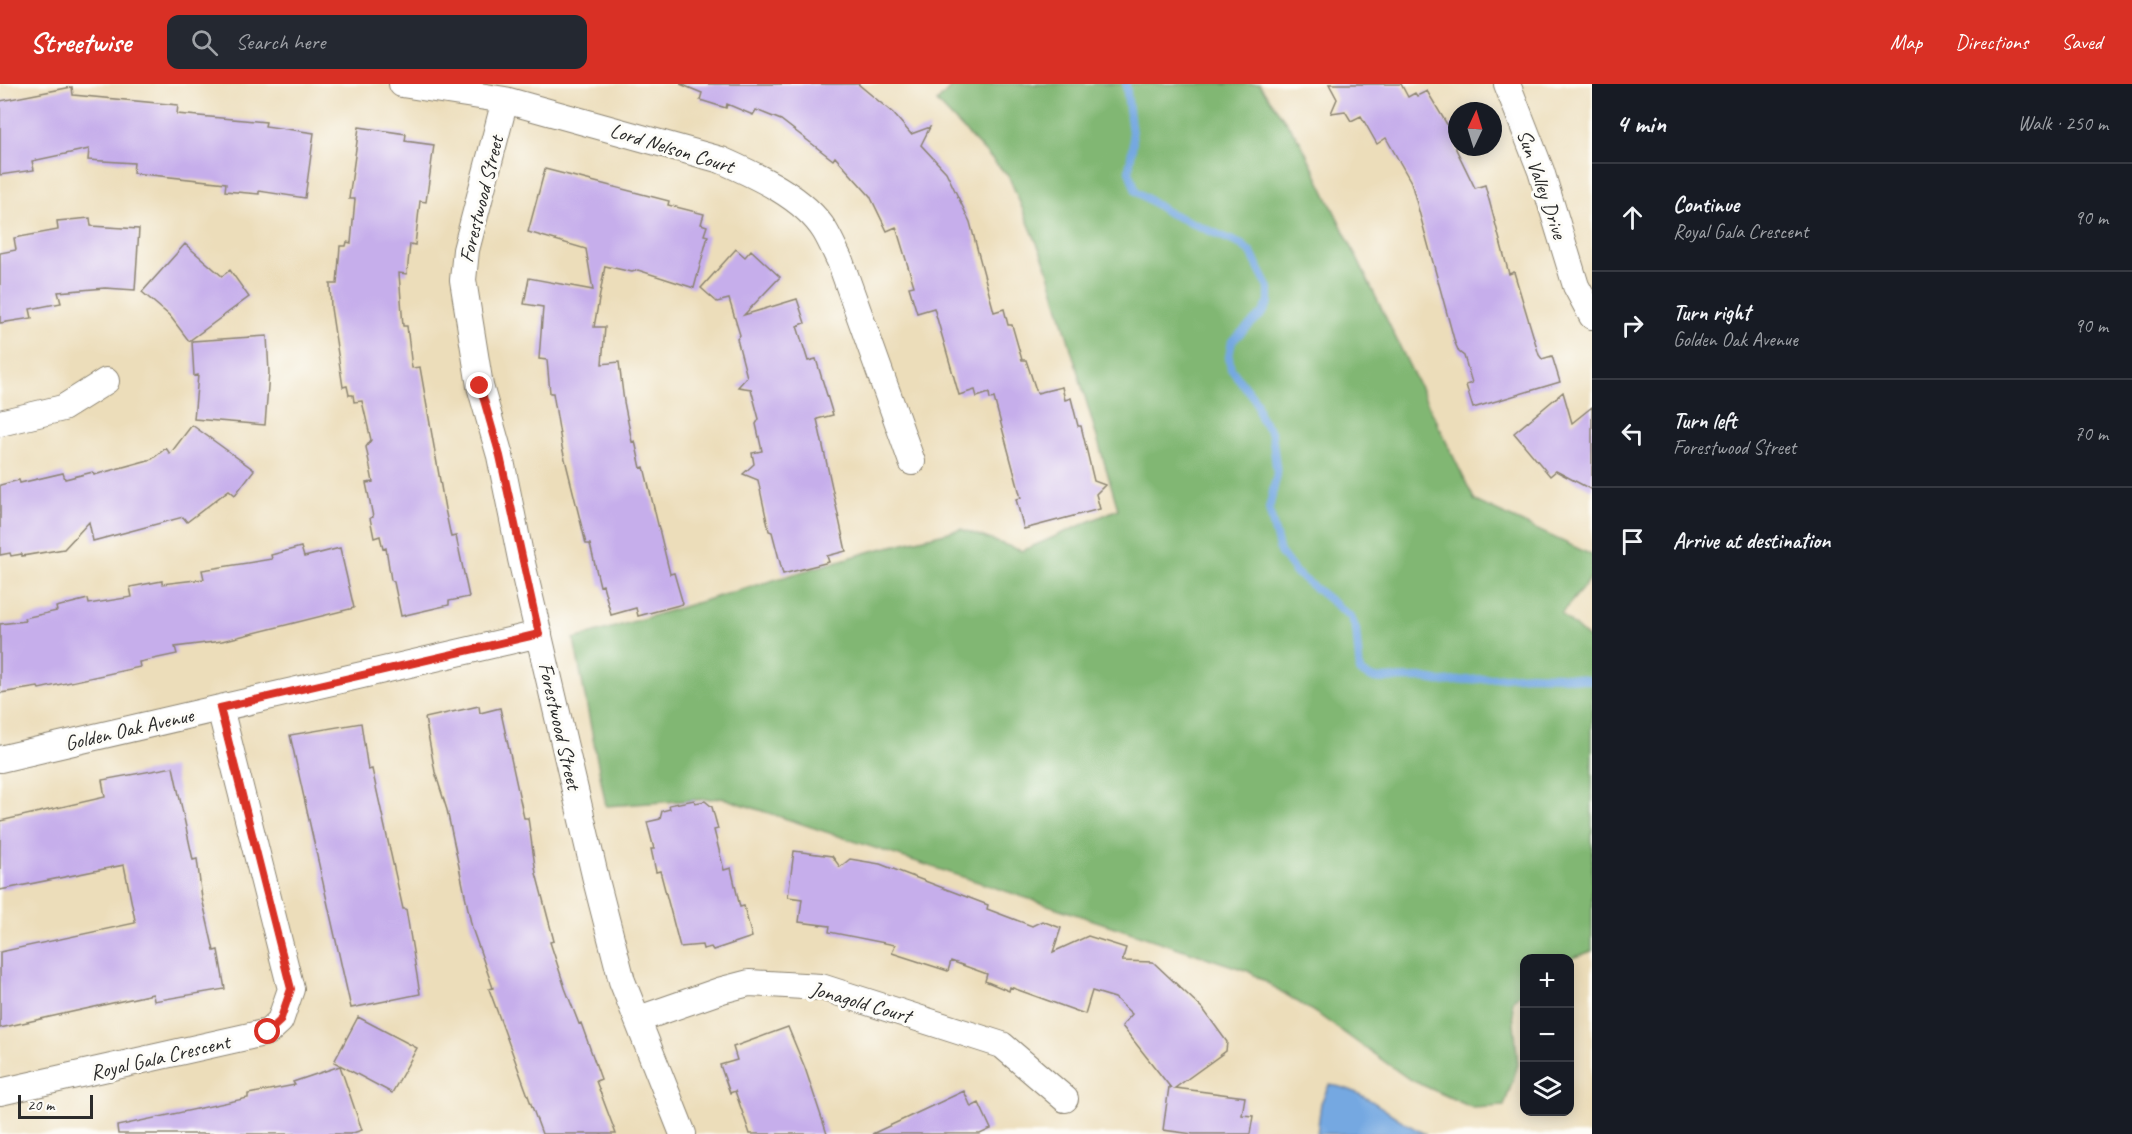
<!DOCTYPE html>
<meta charset="utf-8">
<style>
:root{--surface:#171b24;--page:#242831;--text:#f1f3f6;--muted:#9ea1a6;--line:#363941;--accent:#d93025}
body{margin:0;font-family:Caveat,sans-serif;background:var(--page);color:var(--text)}
.controls{position:absolute;right:18px;bottom:18px;display:grid;overflow:hidden;border-radius:12px;box-shadow:0 3px 15px #0003}
.controls button{width:54px;height:54px;display:grid;place-items:center;padding:0;border:0;border-bottom:2px solid var(--line);background:var(--surface);color:var(--text);font:30px sans-serif}
.compass{position:absolute;left:1448px;top:18px;width:54px;height:54px;border-radius:50%;background:var(--surface);box-shadow:0 3px 15px #0003;rotate:4deg}
.scale{position:absolute;left:18px;bottom:15px;width:75px;box-sizing:border-box;padding-left:6px;border:3px solid #2b2b2b;border-top:0;font-size:16px;line-height:21px;white-space:nowrap;color:#2b2b2b;-webkit-text-stroke:4px #fdfcf7;paint-order:stroke}
.stop{position:absolute;width:18px;height:18px;margin:-14px;border:4px solid #d93025;border-radius:50%;background:#fff}
.stop.end{background:#d93025;border-color:#fff;box-shadow:0 2px 6px #0008}
.list{margin:0;padding:0;list-style:none}
h2{display:flex;justify-content:space-between;align-items:center;height:78px;margin:0;padding:0 24px;font-size:26px}
h2 small{font-size:20px;font-weight:400;color:var(--muted)}
.list li{display:grid;grid-template-columns:39px 1fr auto;gap:18px;align-items:center;box-sizing:border-box;height:108px;padding:0 24px;border-top:2px solid var(--line)}
.list b{display:block;font-size:22px;white-space:nowrap}
.list p{margin:0;font-size:20px;white-space:nowrap;color:var(--muted)}
.list em{font-size:20px;font-style:normal;color:var(--muted)}
.icon{flex:none;width:33px;height:33px;fill:none;stroke:currentColor;stroke-width:2;stroke-linecap:round;stroke-linejoin:round}
.map{position:relative;flex:none;width:1592px;height:1050px;overflow:hidden}
header{display:flex;align-items:center;gap:36px;box-sizing:border-box;height:84px;padding:0 30px;background:var(--accent);color:#fff}
header strong{font-size:28px}
nav{display:flex;gap:33px;margin-inline-start:auto;font-size:21px}
.search{width:420px;height:54px;background:var(--page);display:flex;align-items:center;gap:15px;box-sizing:border-box;padding:0 21px;border-radius:12px;color:var(--muted);font-size:22px}
main{display:flex}
aside{flex:1;background:var(--surface)}
.map>svg:first-child{display:block}
.forest{fill:#81b773;stroke:#56714f;stroke-width:1.5}
.water{fill:#74a8e1;stroke:#506a86;stroke-width:1.5}
.lines{fill:none;stroke-linecap:round;stroke-linejoin:round}
.stream{stroke:#74a8e1;stroke-width:8}
.building{fill:#c6aeeb}
.street-casing{stroke:#8c8472;stroke-width:28}
.street{stroke:#fff;stroke-width:26}
.route{stroke:#d93025;stroke-width:8}
.labels{text-anchor:middle;dominant-baseline:central;stroke-width:6;stroke-linejoin:round;paint-order:stroke}
.street-label{font-size:21px;fill:#2b2b2b;stroke:#fdfcf7}
</style>
<header>
<strong>Streetwise</strong>
<div class="search"><svg class="icon" aria-label="search" viewBox="0 0 24 24"><circle cx="10" cy="10" r="6"/><path d="M15 15l6 6"/></svg>Search here</div>
<nav><a>Map</a><a>Directions</a><a>Saved</a></nav>
</header>
<main>
<div class="map">
<svg width="1592" height="1050" viewBox="0 0 1592 1050">
<rect width="100%" height="100%" fill="#fdfcf7"/>
<filter id="ink" filterUnits="userSpaceOnUse"><feTurbulence type="fractalNoise" baseFrequency=".0167" numOctaves="2"/><feDisplacementMap in="SourceGraphic" scale="12" xChannelSelector="R" yChannelSelector="G"/><feConvolveMatrix kernelMatrix="1 2 1 2 8 2 1 2 1" color-interpolation-filters="sRGB"/></filter>
<filter id="wash" filterUnits="userSpaceOnUse"><feTurbulence type="fractalNoise" baseFrequency=".008" numOctaves="4" result="noise"/><feDisplacementMap in="SourceGraphic" scale="24" xChannelSelector="R" yChannelSelector="G"/><feGaussianBlur stdDeviation="1.35" result="paint"/><feColorMatrix in="noise" values="0 0 0 0 0 0 0 0 0 0 0 0 0 0 0 0 0 1.4 0 .05"/><feComposite in="paint" operator="in"/></filter>
<g filter="url(#wash)">
<rect width="100%" height="100%" fill="#ecddba"/>
<!-- forest -->
<path class="forest" d="M 954,0 L 1259,0 L 1301,59 L 1475,417 L 1592,471 L 1592,493 L 1561,530 L 1592,558 L 1592,867 L 1570,875 L 1524,874 L 1524,907 L 1512,917 L 1518,981 L 1504,1022 L 1473,1024 L 1409,995 L 1319,931 L 1248,887 L 723,714 L 606,722 L 574,555 L 872,467 L 961,445 L 1022,467 L 1118,425 L 1047,183 L 1009,93 L 937,18 Z"/>
<!-- water -->
<path class="water" d="M 1329,1001 C 1363,1003 1393,1036 1426,1050 L 1317,1050 L 1321,1019 Z"/>
<g class="lines">
<!-- stream -->
<path class="stream" d="M 1126,0 L 1133,58 L 1129,87 L 1136,107 L 1167,128 L 1242,161 L 1251,169 L 1269,204 L 1269,218 L 1263,229 L 1232,257 L 1229,273 L 1231,285 L 1256,317 L 1260,333 L 1272,349 L 1277,390 L 1269,425 L 1280,468 L 1295,488 L 1351,533 L 1356,545 L 1360,588 L 1374,595 L 1420,594 L 1443,598 L 1530,591 L 1559,592 L 1592,597"/>
</g>
<g id="blocks">
<!-- building -->
<path class="building" d="M 680,0 L 858,0 L 893,29 L 911,50 L 930,43 L 921,61 L 946,88 L 970,138 L 994,228 L 1004,225 L 1008,241 L 1012,241 L 1022,276 L 1026,276 L 1037,309 L 1062,303 L 1065,316 L 1071,314 L 1078,342 L 1081,342 L 1094,397 L 1105,401 L 1096,410 L 1100,425 L 1024,445 L 1016,415 L 1021,414 L 994,314 L 990,315 L 989,309 L 977,313 L 975,306 L 959,311 L 934,224 L 917,229 L 909,203 L 914,202 L 896,143 L 887,147 L 870,112 L 835,73 L 833,76 L 781,36 L 756,26 L 753,31 L 727,20 L 726,24 L 700,16 L 702,9 Z
M 1329,0 L 1401,0 L 1408,13 L 1415,9 L 1417,12 L 1427,7 L 1448,42 L 1457,37 L 1456,65 L 1475,104 L 1485,101 L 1509,190 L 1514,188 L 1539,271 L 1542,275 L 1552,272 L 1560,298 L 1473,324 L 1466,301 L 1472,299 L 1464,272 L 1459,268 L 1455,259 L 1411,98 L 1386,54 L 1377,60 L 1361,32 L 1351,37 L 1345,27 L 1331,29 L 1337,15 Z
M 72,3 L 73,11 L 178,21 L 177,30 L 266,38 L 265,42 L 314,49 L 305,114 L 259,107 L 259,110 L 225,107 L 226,99 L 133,89 L 134,79 L 88,76 L 89,65 L 32,77 L 34,86 L 0,91 L 0,17 Z
M 359,43 L 406,50 L 405,57 L 434,61 L 426,118 L 420,117 L 415,161 L 410,160 L 407,190 L 399,189 L 403,242 L 407,242 L 412,284 L 420,283 L 445,425 L 451,453 L 456,452 L 469,513 L 449,517 L 449,521 L 401,532 L 394,498 L 391,496 L 386,464 L 383,465 L 380,452 L 374,454 L 370,434 L 373,433 L 366,399 L 373,398 L 366,363 L 371,356 L 362,317 L 354,318 L 353,311 L 349,311 L 347,302 L 343,303 L 331,224 L 330,200 L 337,200 L 340,162 L 346,162 L 347,158 L 351,159 L 355,115 L 349,115 Z
M 545,85 L 669,117 L 668,121 L 704,130 L 701,140 L 707,142 L 704,151 L 708,152 L 694,204 L 638,186 L 632,188 L 605,182 L 594,243 L 605,243 L 602,280 L 619,278 L 624,318 L 632,358 L 635,357 L 641,384 L 644,383 L 670,490 L 674,489 L 683,520 L 638,532 L 636,524 L 611,531 L 603,501 L 600,502 L 590,460 L 586,460 L 562,363 L 553,309 L 550,309 L 547,276 L 539,275 L 543,223 L 524,220 L 529,194 L 593,206 L 586,165 L 528,148 Z
M 90,134 L 91,142 L 139,145 L 135,206 L 105,204 L 58,208 L 61,219 L 30,225 L 32,234 L 0,239 L 0,169 L 16,166 L 14,154 L 58,146 L 57,137 Z
M 185,160 L 222,192 L 230,186 L 249,213 L 189,257 L 170,232 L 142,208 Z
M 736,165 L 745,173 L 751,166 L 780,193 L 744,231 L 797,215 L 805,239 L 797,242 L 808,277 L 816,275 L 833,331 L 817,335 L 846,467 L 827,472 L 829,478 L 783,490 L 772,448 L 769,447 L 758,396 L 743,390 L 754,380 L 752,369 L 762,367 L 756,340 L 759,335 L 751,305 L 738,303 L 747,293 L 737,255 L 740,251 L 729,215 L 717,218 L 701,204 Z
M 267,252 L 269,289 L 265,341 L 194,335 L 198,291 L 194,292 L 192,257 Z
M 1563,308 L 1572,339 L 1592,323 L 1592,406 L 1556,387 L 1550,392 L 1514,349 Z
M 192,341 L 254,386 L 235,411 L 229,406 L 187,438 L 183,433 L 93,457 L 89,438 L 64,465 L 22,472 L 22,470 L 11,472 L 10,469 L 0,471 L 0,401 L 19,396 L 20,399 L 63,389 L 65,395 L 93,388 L 94,391 L 152,375 L 166,364 L 170,370 Z
M 301,463 L 304,473 L 340,464 L 354,524 L 222,557 L 175,563 L 177,570 L 139,578 L 140,583 L 39,605 L 38,603 L 0,609 L 0,540 L 25,537 L 24,534 L 57,527 L 56,523 L 88,515 L 89,520 L 132,513 L 130,503 L 162,497 L 162,500 L 204,495 L 202,486 L 272,475 L 271,471 Z
M 479,622 L 480,629 L 500,624 L 524,734 L 528,734 L 536,789 L 554,857 L 550,858 L 565,904 L 579,940 L 581,939 L 601,995 L 596,997 L 616,1050 L 542,1050 L 489,905 L 493,904 L 472,844 L 447,726 L 435,688 L 425,634 Z
M 361,639 L 368,686 L 372,685 L 403,825 L 406,825 L 420,910 L 351,924 L 290,651 Z
M 173,683 L 193,776 L 197,775 L 202,814 L 214,867 L 218,866 L 225,905 L 154,917 L 153,910 L 0,944 L 0,868 L 135,839 L 135,836 L 124,781 L 0,806 L 0,737 L 105,713 L 102,696 Z
M 694,716 L 695,719 L 705,717 L 712,723 L 718,745 L 714,746 L 724,786 L 731,784 L 740,823 L 744,822 L 752,853 L 713,866 L 711,863 L 703,865 L 702,861 L 680,863 L 660,787 L 656,788 L 651,765 L 654,765 L 647,738 L 660,735 L 662,727 L 670,725 L 669,721 Z
M 794,767 L 832,772 L 840,783 L 850,775 L 880,780 L 988,821 L 987,825 L 1032,842 L 1042,837 L 1061,844 L 1053,868 L 1088,852 L 1126,864 L 1122,877 L 1153,878 L 1203,925 L 1227,958 L 1226,967 L 1175,1004 L 1245,1013 L 1242,1031 L 1253,1032 L 1250,1050 L 1193,1050 L 1163,1046 L 1169,1003 L 1171,1004 L 1122,942 L 1132,930 L 1115,914 L 1092,907 L 1085,930 L 1010,903 L 1009,907 L 985,897 L 987,890 L 951,877 L 948,887 L 892,869 L 895,861 L 829,848 L 830,842 L 799,838 L 802,815 L 788,813 Z
M 358,933 L 417,964 L 392,1009 L 334,978 Z
M 788,943 L 805,984 L 827,1050 L 750,1050 L 735,1007 L 730,1009 L 720,981 L 737,976 L 733,963 Z
M 340,982 L 362,1046 L 350,1050 L 118,1050 L 117,1042 L 248,1014 L 248,1010 L 295,1001 L 293,998 Z
M 964,1007 L 971,1023 L 979,1019 L 991,1045 L 980,1050 L 872,1050 Z"/>
</g>
</g>
<g filter="url(#ink)">
<use href="#blocks" fill-opacity="0" stroke="#8c8472" stroke-width="1.5"/>
<g class="lines">
<defs>
<path id="street" d="M 402,0 L 505,16 L 721,76 C 757,92 804,113 825,147 C 831,157 835,167 840,177 L 912,378
M 1507,0 L 1541,87 L 1576,202 L 1592,232
M 505,16 L 466,166 L 463,196 L 480,302 L 500,372 L 521,475 L 597,800 L 622,897 L 683,1050
M 0,339 L 63,324 L 106,297
M 0,675 L 539,550
M 639,935 L 722,906 L 749,899 L 821,903 L 1002,961 L 1065,1015
M 0,1008 L 268,948 L 280,937 L 291,905 L 220,624"/>
</defs>
<!-- street casing -->
<use href="#street" class="street-casing"/>
<!-- street -->
<use href="#street" class="street"/>
</g>
</g>
<g class="lines" filter="url(#ink)">
<!-- route -->
<path class="route" d="M 268,948 L 280,937 L 291,905 L 220,624 L 539,550 L 500,372 L 480,302"/>
</g>
<g class="labels">
<!-- street labels -->
<g class="street-label">
<text transform="translate(672 64) rotate(17)">Lord Nelson Court</text>
<text transform="translate(1542 100) rotate(71)">Sun Valley Drive</text>
<text transform="translate(481 115) rotate(-76)">Forestwood Street</text>
<text transform="translate(560 642) rotate(77)">Forestwood Street</text>
<text transform="translate(129 645) rotate(-13)">Golden Oak Avenue</text>
<text transform="translate(861 918) rotate(16)">Jonagold Court</text>
<text transform="translate(160 973) rotate(-13)">Royal Gala Crescent</text>
</g>
</g>
</svg>
<div class="controls">
<button>+</button>
<button>−</button>
<button><svg class="icon" aria-label="layers" viewBox="0 0 24 24"><path d="M12 4l9 5-9 5-9-5zM3 14l9 5 9-5"/></svg></button>
</div>
<svg class="compass" viewBox="-18 -18 36 36"><path d="M0-13l5 13h-10z" fill="#e53935"/><path d="M0 13l5-13h-10z" fill="#9ea1a6"/></svg>
<div class="scale">20 m</div>
<div class="stop" style="left:268px;top:948px"></div>
<div class="stop end" style="left:480px;top:302px"></div>
</div>
<aside>
<h2>4 min<small>Walk · 250 m</small></h2>
<ul class="list">
<li><svg class="icon" aria-label="ahead" viewBox="0 0 24 24"><path d="M12 20V5M6 11l6-6 6 6"/></svg><div><b>Continue</b><p>Royal Gala Crescent</p></div><em>90 m</em></li>
<li><svg class="icon" aria-label="right" viewBox="0 0 24 24"><path d="M7 20v-9h11M14 6l5 5-5 5"/></svg><div><b>Turn right</b><p>Golden Oak Avenue</p></div><em>90 m</em></li>
<li><svg class="icon" aria-label="left" viewBox="0 0 24 24"><path d="M17 20v-9H6M10 6l-5 5 5 5"/></svg><div><b>Turn left</b><p>Forestwood Street</p></div><em>70 m</em></li>
<li><svg class="icon" aria-label="arrive" viewBox="0 0 24 24"><path d="M6 21V4h12l-3 4 3 4H6"/></svg><div><b>Arrive at destination</b></div></li>
</ul>
</aside>
</main>
